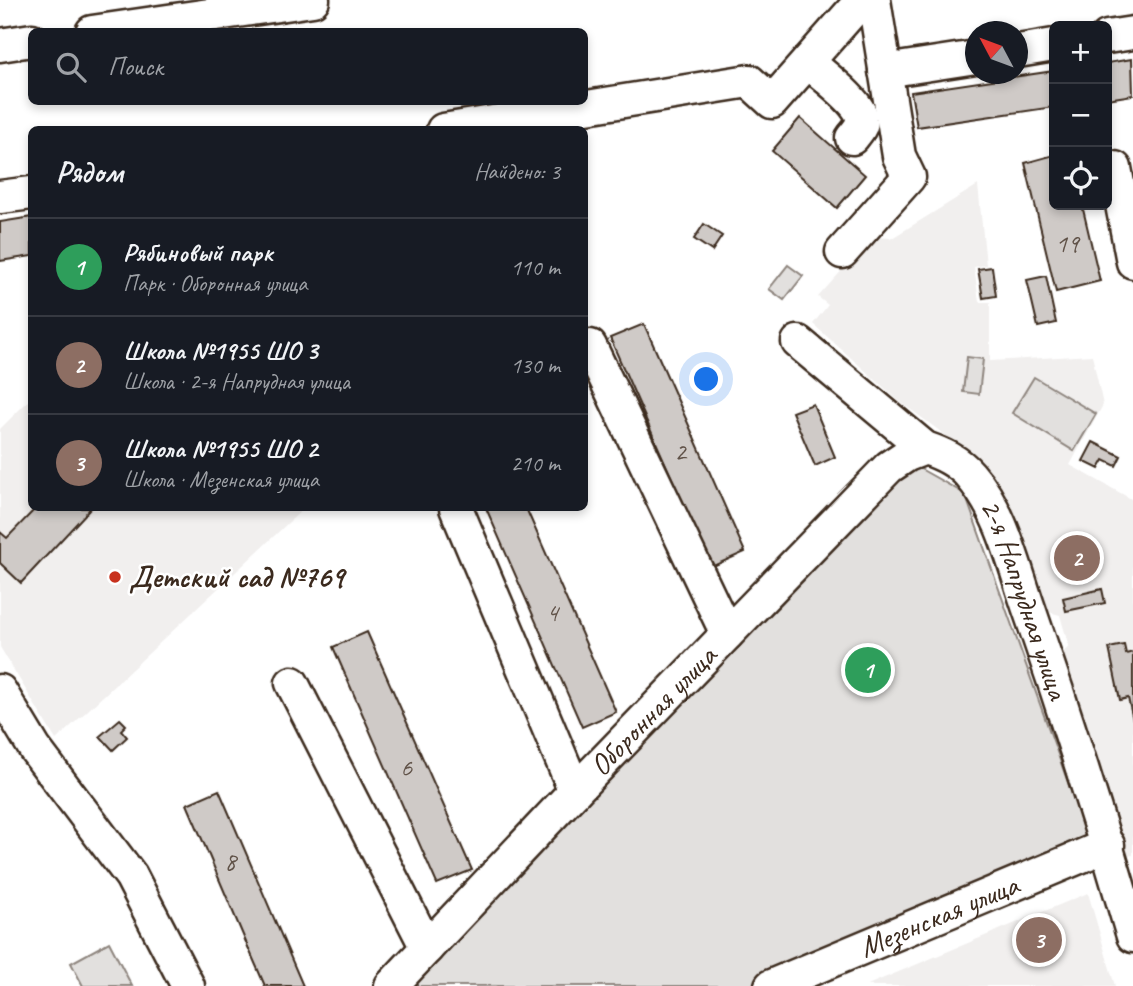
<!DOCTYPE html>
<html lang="ru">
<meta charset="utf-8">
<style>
:root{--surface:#171b24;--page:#20242c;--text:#f1f3f6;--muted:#9ea1a6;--line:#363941;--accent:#c8321e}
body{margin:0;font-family:Caveat,sans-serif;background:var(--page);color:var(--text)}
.controls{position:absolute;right:21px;top:21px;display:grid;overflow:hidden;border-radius:10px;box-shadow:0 4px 10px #0003}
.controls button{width:63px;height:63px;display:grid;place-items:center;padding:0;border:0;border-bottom:2px solid var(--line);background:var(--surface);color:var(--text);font:35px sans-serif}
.compass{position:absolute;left:965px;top:21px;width:63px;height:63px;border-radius:50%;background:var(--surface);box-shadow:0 4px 10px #0003;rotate:311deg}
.you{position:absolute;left:707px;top:380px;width:24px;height:24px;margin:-18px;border:5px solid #fff;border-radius:50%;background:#1a73e8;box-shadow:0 0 0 10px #1a73e833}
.badge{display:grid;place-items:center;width:46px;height:46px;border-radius:50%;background:var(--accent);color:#fff;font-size:23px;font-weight:700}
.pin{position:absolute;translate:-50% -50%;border:4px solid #fff;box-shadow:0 2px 7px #0006}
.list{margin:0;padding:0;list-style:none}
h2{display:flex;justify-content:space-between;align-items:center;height:91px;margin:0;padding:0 28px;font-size:30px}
h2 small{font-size:23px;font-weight:400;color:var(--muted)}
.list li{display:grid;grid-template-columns:46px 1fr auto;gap:21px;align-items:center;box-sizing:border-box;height:98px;padding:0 28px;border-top:2px solid var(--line)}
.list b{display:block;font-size:26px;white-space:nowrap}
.list p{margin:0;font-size:23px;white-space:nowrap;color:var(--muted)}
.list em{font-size:23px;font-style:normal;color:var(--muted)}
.icon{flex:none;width:38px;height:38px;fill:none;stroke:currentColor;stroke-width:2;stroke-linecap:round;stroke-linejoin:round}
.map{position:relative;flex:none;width:1133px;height:986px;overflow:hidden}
.search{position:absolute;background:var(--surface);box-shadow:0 4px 10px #0003;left:28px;top:28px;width:560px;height:77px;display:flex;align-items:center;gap:18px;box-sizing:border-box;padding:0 24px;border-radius:10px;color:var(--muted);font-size:26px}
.panel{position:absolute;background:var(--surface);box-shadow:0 4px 10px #0003;left:28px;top:126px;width:560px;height:385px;border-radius:10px}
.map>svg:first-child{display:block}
.built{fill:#f1efee}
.green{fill:#e2e0de;stroke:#8e857e;stroke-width:2}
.building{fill:#cfcac7;stroke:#3b2a1e;stroke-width:2}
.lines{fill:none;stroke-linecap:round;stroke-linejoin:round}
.minor-casing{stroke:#3b2a1e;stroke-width:37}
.minor{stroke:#fff;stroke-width:32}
.poi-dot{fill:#c8321e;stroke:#fff;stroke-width:2.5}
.labels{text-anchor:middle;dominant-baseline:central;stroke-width:5;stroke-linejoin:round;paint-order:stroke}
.number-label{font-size:26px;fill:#605248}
.poi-label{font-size:30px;font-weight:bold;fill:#3b2a1e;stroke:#fff;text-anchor:start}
.street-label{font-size:30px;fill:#3b2a1e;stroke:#fff}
</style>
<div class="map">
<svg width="1133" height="986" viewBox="0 0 1133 986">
<rect width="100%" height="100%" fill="#fff"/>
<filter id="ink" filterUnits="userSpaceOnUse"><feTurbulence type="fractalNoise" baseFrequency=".0143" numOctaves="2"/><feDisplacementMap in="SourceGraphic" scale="14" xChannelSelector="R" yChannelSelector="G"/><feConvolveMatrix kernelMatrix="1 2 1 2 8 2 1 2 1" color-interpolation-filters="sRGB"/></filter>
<g filter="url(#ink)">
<!-- built -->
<path class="built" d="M 978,185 L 986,265 L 974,267 L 979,302 L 990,302 L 990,361 L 1092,355 L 1103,405 L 1070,465 L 1133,500 L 1133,855 L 1127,856 L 1055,659 L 1069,647 L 1060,615 L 1037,609 L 975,457 L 899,401 L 813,324 L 828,305 L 818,297 L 872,237 L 892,238 Z
M 31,398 L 32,508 L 304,508 L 56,740 L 0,647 L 0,429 Z
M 1088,893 L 1115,986 L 865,986 Z"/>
<!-- green -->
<path class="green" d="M 788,265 L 803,276 L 784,300 L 769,289 Z
M 967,357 L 983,359 L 979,394 L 963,392 Z
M 1034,377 L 1096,414 L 1074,451 L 1012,413 Z
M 917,467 L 965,494 L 1091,847 L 758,986 L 404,986 L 892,480 Z
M 109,942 L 132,986 L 83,986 L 71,963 Z"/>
<!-- building -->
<path class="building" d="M 1132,59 L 1133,95 L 1107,99 L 1107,63 Z
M 1054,71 L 1054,107 L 917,127 L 911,92 Z
M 800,118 L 865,175 L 837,208 L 772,151 Z
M 1054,155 L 1054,205 L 1082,205 L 1100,281 L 1056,292 L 1025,163 Z
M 32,217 L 32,256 L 0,261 L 0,222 Z
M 704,224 L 722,236 L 712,251 L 694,239 Z
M 992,267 L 996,296 L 983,298 L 978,269 Z
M 1046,276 L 1056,323 L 1038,327 L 1027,280 Z
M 644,324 L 745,552 L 711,567 L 610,338 Z
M 813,404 L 835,457 L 815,466 L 792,412 Z
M 1093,442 L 1121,456 L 1116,466 L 1104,460 L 1099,469 L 1083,461 Z
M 36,508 L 91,508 L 21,583 L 0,563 L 0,532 L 7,538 Z
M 486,508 L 526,508 L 616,712 L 582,727 Z
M 1102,589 L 1105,603 L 1066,611 L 1063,598 Z
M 367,632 L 472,870 L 437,884 L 333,647 Z
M 1124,645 L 1126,654 L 1133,652 L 1133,720 L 1128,698 L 1120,700 L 1109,648 Z
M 120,719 L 126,725 L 121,730 L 127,737 L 113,750 L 100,736 Z
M 219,790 L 303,986 L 265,986 L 248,947 L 187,804 Z"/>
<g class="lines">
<defs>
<g id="minor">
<path d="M 92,32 L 313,0"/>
<path d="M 1107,37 L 1133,33"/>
<path d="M 0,45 L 32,40"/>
<path d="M 1018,51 L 1054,45"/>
<path d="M 808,62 C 820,73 861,103 862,119 C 863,126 856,133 852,138"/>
<path d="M 885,71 L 976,57"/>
<path d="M 443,130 L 749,81 L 772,102 L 862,0"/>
<path d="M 1115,168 L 1133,262"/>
<path d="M 0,197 L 32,193"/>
<path d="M 842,252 L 909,177 L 899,156 L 874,0"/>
<path id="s1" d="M 798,342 L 925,448 C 943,454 958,461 970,475 C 1001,510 1013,562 1028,606 C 1066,715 1101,825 1133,936"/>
<path d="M 590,346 L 727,634"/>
<path d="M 456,508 L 575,791"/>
<path d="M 292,683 L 427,948"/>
<path d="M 0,691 L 35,749 L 131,876 L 188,986"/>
<path id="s2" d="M 391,986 L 575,791 L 889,467 L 907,455 L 925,448"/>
<path id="s3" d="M 771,986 L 1108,845"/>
</g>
</defs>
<!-- minor casing -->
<use href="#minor" class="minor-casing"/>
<!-- minor -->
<use href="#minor" class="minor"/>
</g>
</g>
<!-- markers -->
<circle class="poi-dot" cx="115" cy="577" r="7"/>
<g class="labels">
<!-- number labels -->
<g class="number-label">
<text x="1067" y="243">19</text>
<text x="680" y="451">2</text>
<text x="552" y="612">4</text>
<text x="406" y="767">6</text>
<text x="230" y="861">8</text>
</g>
<!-- poi labels -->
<g class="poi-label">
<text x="129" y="577">Детский сад №769</text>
</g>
<!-- street labels -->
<g class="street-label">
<text stroke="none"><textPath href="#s1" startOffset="355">2-я Напрудная улица</textPath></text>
<text stroke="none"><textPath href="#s2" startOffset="380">Оборонная улица</textPath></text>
<text stroke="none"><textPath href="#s3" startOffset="182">Мезенская улица</textPath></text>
</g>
</g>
</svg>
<div class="controls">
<button>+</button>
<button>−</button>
<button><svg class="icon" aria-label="locate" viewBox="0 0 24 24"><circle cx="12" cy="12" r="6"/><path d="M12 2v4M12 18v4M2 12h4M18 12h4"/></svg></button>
</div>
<svg class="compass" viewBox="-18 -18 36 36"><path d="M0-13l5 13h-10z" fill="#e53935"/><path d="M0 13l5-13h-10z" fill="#9ea1a6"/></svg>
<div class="you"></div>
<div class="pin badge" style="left:868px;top:670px;background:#2e9e5b">1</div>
<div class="pin badge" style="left:1077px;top:558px;background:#8d6e63">2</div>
<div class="pin badge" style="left:1039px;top:940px;background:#8d6e63">3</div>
<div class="search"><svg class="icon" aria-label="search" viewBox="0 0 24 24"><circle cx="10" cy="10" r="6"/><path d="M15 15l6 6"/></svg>Поиск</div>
<section class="panel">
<h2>Рядом<small>Найдено: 3</small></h2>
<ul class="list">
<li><span class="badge" style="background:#2e9e5b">1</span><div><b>Рябиновый парк</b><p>Парк · Оборонная улица</p></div><em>110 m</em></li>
<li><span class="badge" style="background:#8d6e63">2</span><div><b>Школа №1955 ШО 3</b><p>Школа · 2-я Напрудная улица</p></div><em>130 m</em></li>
<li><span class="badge" style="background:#8d6e63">3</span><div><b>Школа №1955 ШО 2</b><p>Школа · Мезенская улица</p></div><em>210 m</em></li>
</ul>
</section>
</div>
